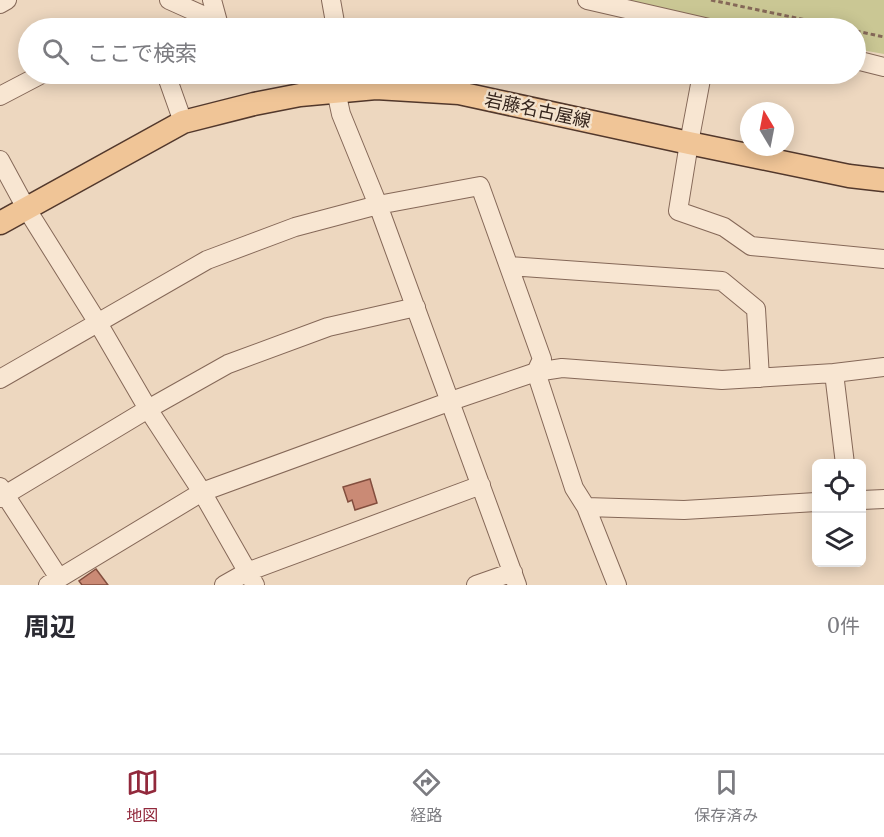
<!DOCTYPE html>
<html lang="ja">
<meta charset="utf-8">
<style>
:root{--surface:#fff;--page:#f7f7f7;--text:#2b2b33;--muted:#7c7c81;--line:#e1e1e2;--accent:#92293c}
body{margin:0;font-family:Merriweather,"Noto Sans JP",serif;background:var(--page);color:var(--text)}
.controls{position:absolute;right:18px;bottom:18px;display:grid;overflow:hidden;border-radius:9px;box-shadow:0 3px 15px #0003}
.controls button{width:54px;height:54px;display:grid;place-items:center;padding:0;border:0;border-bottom:2px solid var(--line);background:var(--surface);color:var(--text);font:30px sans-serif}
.compass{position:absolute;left:740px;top:102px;width:54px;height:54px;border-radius:50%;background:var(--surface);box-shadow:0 3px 15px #0003;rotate:350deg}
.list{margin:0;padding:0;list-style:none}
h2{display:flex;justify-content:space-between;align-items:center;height:78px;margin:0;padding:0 24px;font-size:26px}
h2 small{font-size:20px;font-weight:400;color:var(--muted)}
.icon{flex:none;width:33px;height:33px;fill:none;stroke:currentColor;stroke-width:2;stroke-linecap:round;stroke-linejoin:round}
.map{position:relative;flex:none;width:884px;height:585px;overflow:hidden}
.search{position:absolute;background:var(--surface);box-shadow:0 3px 15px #0003;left:18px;right:18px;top:18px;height:66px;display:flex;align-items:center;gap:15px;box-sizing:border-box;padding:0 21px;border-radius:33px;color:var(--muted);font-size:22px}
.sheet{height:168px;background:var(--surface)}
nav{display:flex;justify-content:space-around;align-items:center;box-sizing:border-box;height:84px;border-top:2px solid var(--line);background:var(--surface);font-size:16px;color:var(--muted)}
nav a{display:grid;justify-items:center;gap:3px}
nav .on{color:var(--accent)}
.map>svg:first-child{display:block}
.green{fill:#cac794}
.building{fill:#ca8a75;stroke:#834e3e;stroke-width:1.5}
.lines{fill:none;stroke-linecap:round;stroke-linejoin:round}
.minor-casing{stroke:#856858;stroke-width:20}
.major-casing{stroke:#52382c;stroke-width:25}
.path{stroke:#856858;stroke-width:3;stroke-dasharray:4.5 3;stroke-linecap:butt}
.minor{stroke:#f8e6d2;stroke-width:18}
.major{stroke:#f0c597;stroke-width:22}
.labels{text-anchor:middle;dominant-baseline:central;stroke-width:5;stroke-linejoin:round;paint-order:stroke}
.street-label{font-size:18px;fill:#34241c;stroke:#f4e3ce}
</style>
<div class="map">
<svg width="884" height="585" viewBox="0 0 884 585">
<rect width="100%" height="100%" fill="#edd7bf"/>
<!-- green -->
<path class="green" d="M 613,0 L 884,0 L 884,54 L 856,49 L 856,28 L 755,28 Z"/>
<!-- building -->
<path class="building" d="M 370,479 L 377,503 L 355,510 L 352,500 L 348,502 L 343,487 Z
M 96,569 L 108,585 L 82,585 L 79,581 Z"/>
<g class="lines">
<defs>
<path id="minor" d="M 169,0 L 218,22
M 212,0 L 218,22
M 331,0 L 336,28
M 587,0 L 709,28
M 0,4 L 7,0
M 856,60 L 884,67
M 166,74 L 183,122
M 337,74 L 336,91 L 341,114 L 378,205 L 517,585
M 702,74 L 689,143 L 678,211 L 724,227 L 751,246 L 884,259
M 0,96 L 42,74
M 0,160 L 26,208 L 98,323 L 148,409 L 202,492 L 255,585
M 509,266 L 722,281 L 756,309 L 760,378
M 834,373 L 845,464
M 0,379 L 207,260 L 295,227 L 378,205 L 480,186 L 542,359 L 536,372 L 574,488 L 586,507 L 617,585
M 0,487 L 59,578
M 0,498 L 148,409 L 228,364 L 328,327 L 416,307
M 862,500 L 884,499
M 586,507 L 684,510 L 816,502
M 48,585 L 202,492 L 451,401 L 536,372 L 562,368 L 722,380 L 834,373 L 884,367
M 224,585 L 247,572 L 481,485
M 476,585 L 513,572"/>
<path id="major" d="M 0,223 L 183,122 L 254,104 L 300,95 L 376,88 L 459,93 L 689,143 L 849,176 L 884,180"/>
</defs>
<!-- minor casing -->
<use href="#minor" class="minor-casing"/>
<!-- major casing -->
<use href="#major" class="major-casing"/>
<!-- path -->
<path class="path" d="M 711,0 L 844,28
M 856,31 L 884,37"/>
<!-- minor -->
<use href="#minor" class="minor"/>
<!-- major -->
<use href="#major" class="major"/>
</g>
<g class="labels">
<!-- street labels -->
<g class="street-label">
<text transform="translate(538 110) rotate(12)">岩藤名古屋線</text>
</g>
</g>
</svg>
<div class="controls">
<button><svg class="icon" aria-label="locate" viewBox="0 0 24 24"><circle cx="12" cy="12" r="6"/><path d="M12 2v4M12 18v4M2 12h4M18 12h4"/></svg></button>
<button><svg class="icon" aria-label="layers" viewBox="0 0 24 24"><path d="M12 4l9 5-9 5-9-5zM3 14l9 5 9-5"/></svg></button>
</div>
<svg class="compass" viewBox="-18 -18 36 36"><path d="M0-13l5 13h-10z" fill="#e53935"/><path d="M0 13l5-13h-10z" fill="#7c7c81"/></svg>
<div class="search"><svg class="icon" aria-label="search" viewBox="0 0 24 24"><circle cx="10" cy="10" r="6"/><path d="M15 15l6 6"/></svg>ここで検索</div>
</div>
<section class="sheet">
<h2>周辺<small>0件</small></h2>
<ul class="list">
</ul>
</section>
<nav>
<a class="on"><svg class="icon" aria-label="map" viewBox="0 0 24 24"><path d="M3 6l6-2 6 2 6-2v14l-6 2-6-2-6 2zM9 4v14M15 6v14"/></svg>地図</a>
<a><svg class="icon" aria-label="directions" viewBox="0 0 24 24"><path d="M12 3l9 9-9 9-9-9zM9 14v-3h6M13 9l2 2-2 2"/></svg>経路</a>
<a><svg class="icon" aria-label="saved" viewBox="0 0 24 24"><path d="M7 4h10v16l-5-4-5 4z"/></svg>保存済み</a>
</nav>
